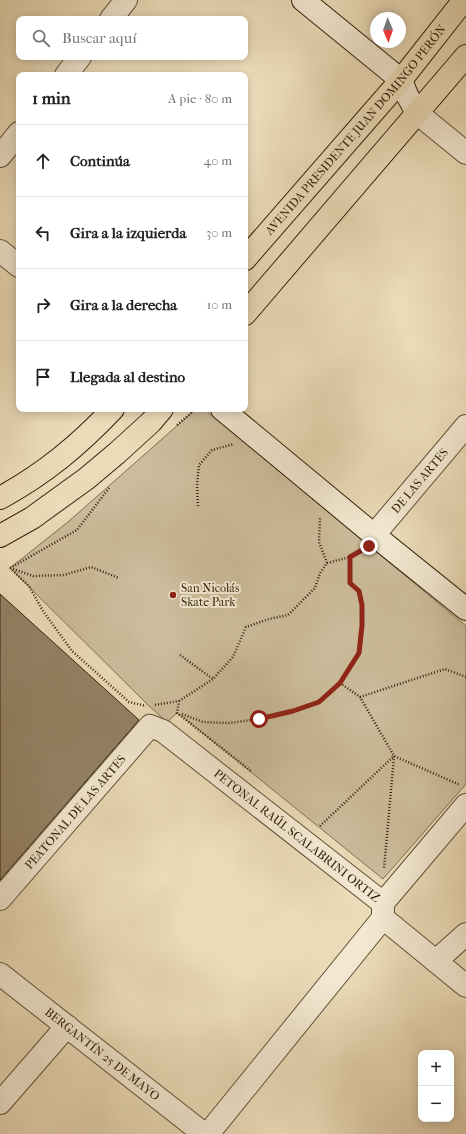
<!DOCTYPE html>
<html lang="es">
<meta charset="utf-8">
<style>
:root{--surface:#fff;--page:#f6f6f6;--text:#222;--muted:#767676;--line:#e0e0e0}
body{margin:0;font-family:"IM FELL French Canon",serif;background:var(--page);color:var(--text)}
.controls{position:absolute;right:12px;bottom:12px;display:grid;overflow:hidden;border-radius:8px;box-shadow:0 2px 10px #0003}
.controls button{width:36px;height:36px;display:grid;place-items:center;padding:0;border:0;border-bottom:1px solid var(--line);background:var(--surface);color:var(--text);font:20px sans-serif}
.compass{position:absolute;left:370px;top:12px;width:36px;height:36px;border-radius:50%;background:var(--surface);box-shadow:0 2px 10px #0003;rotate:178deg}
.stop{position:absolute;width:12px;height:12px;margin:-9px;border:3px solid #8f2418;border-radius:50%;background:#fff}
.stop.end{background:#8f2418;border-color:#fff;box-shadow:0 1px 4px #0008}
.list{margin:0;padding:0;list-style:none}
h2{display:flex;justify-content:space-between;align-items:center;height:52px;margin:0;padding:0 16px;font-size:17px}
h2 small{font-size:13px;font-weight:400;color:var(--muted)}
.list li{display:grid;grid-template-columns:26px 1fr auto;gap:12px;align-items:center;box-sizing:border-box;height:72px;padding:0 16px;border-top:1px solid var(--line)}
.list b{display:block;font-size:15px;white-space:nowrap}
.list em{font-size:13px;font-style:normal;color:var(--muted)}
.icon{flex:none;width:22px;height:22px;fill:none;stroke:currentColor;stroke-width:2;stroke-linecap:round;stroke-linejoin:round}
.map{position:relative;flex:none;width:466px;height:1134px;overflow:hidden}
.search{position:absolute;background:var(--surface);box-shadow:0 2px 10px #0003;left:16px;top:16px;width:232px;height:44px;display:flex;align-items:center;gap:10px;box-sizing:border-box;padding:0 14px;border-radius:8px;color:var(--muted);font-size:15px}
.panel{position:absolute;background:var(--surface);box-shadow:0 2px 10px #0003;left:16px;top:72px;width:232px;height:340px;border-radius:8px}
.map>svg:first-child{display:block}
.green{fill:#ccbc9b;stroke:#806f53}
.building{fill:#948265;stroke:#35220b}
.lines{fill:none;stroke-linecap:round;stroke-linejoin:round}
.street-casing{stroke:#625036;stroke-width:24}
.secondary-casing{stroke:#35220b;stroke-width:24}
.primary-casing{stroke:#35220b;stroke-width:24}
.path{stroke:#35220b;stroke-width:2.5;stroke-dasharray:1 2;stroke-linecap:butt}
.street{stroke:#f2e8d1;stroke-width:22}
.secondary{stroke:#f2e8d1;stroke-width:22}
.primary{stroke:#ebdbb8;stroke-width:22}
.route{stroke:#8f2418;stroke-width:5}
.poi-dot{fill:#8f2418;stroke:#f2e8d1;stroke-width:1.5}
.labels{text-anchor:middle;dominant-baseline:central;stroke-width:4;stroke-linejoin:round;paint-order:stroke}
.street-label{font-size:12px;fill:#35220b;stroke:#f2e8d1}
.poi-label{font-size:12px;fill:#35220b;stroke:#f2e8d1;text-anchor:start}
</style>
<div class="map">
<svg width="466" height="1134" viewBox="0 0 466 1134">
<rect width="100%" height="100%" fill="#ebdbb8"/>
<filter id="stains"><feTurbulence type="fractalNoise" baseFrequency=".005" numOctaves="4"/><feColorMatrix values="0 0 0 0 .2 0 0 0 0 .09 0 0 0 0 .02 0 0 0 .5 -.17"/></filter>
<radialGradient id="worn" r=".72"><stop offset=".6" stop-color="#630" stop-opacity="0"/><stop offset="1" stop-color="#630" stop-opacity=".3"/></radialGradient>
<!-- green -->
<path class="green" d="M 196,409 L 204,409 L 466,626 L 466,784 L 383,879 L 183,717 L 177,713 L 167,722 L 149,706 L 10,568 L 68,522 Z"/>
<!-- building -->
<path class="building" d="M 0,594 L 139,720 L 0,880 Z"/>
<g class="lines">
<defs>
<g id="street">
<path d="M 111,19 L 126,0"/>
<path d="M 66,75 L 80,57"/>
<path d="M 417,113 L 466,153"/>
<path d="M 0,156 L 19,133"/>
<path d="M 0,251 L 19,266"/>
<path id="s1" d="M 374,535 L 466,426"/>
<path id="s2" d="M 0,899 L 150,726 L 163,731 L 383,903 L 383,918 L 466,986"/>
<path d="M 383,903 L 466,805"/>
<path d="M 436,961 L 466,934"/>
<path id="s3" d="M 0,974 L 204,1134"/>
<path d="M 0,1103 L 67,1026"/>
<path d="M 208,1134 L 383,918"/>
</g>
<path id="secondary" d="M 303,0 L 401,80 L 407,95 L 417,113
M 222,409 L 374,535 L 466,609"/>
<g id="primary">
<path id="s4" d="M 245,259 L 401,80 L 464,0"/>
<path d="M 245,314 L 466,56"/>
<path d="M 0,498 C 44,474 78,446 113,409"/>
<path d="M 0,536 L 32,518 L 86,479 L 117,453 L 151,422 L 162,409"/>
</g>
</defs>
<!-- street casing -->
<use href="#street" class="street-casing"/>
<!-- secondary casing -->
<use href="#secondary" class="secondary-casing"/>
<!-- primary casing -->
<use href="#primary" class="primary-casing"/>
<!-- path -->
<path class="path" d="M 177,425 L 196,409
M 198,506 L 197,485 L 199,465 L 212,450 L 234,444
M 327,563 L 350,557
M 10,568 L 29,586 L 43,611 L 72,651 L 129,702 L 146,706
M 10,568 L 77,530 L 109,488
M 13,569 L 33,576 L 64,575 L 91,567 L 119,578
M 180,655 L 213,679
M 340,683 L 360,697 L 394,756 L 460,785
M 360,697 L 445,669 L 466,677
M 179,701 L 213,679 L 233,657 L 246,627 L 269,619 L 288,615 L 315,588 L 320,573 L 327,563 L 319,542 L 320,518
M 155,705 L 179,701 L 177,713 L 251,771
M 182,714 L 203,722 L 229,723 L 259,719 L 293,711 L 319,702 L 340,683 L 359,653 L 362,626 L 362,605 L 359,591 L 350,583 L 350,557 L 362,550
M 320,826 L 394,756 L 384,869"/>
<!-- street -->
<use href="#street" class="street"/>
<!-- secondary -->
<use href="#secondary" class="secondary"/>
<!-- primary -->
<use href="#primary" class="primary"/>
</g>
<g class="lines">
<!-- route -->
<path class="route" d="M 259,719 L 293,711 L 319,702 L 340,683 L 359,653 L 362,626 L 362,605 L 359,591 L 350,583 L 350,557 L 369,546"/>
</g>
<!-- markers -->
<circle class="poi-dot" cx="173" cy="595" r="4"/>
<g class="labels">
<!-- street labels -->
<g class="street-label">
<text stroke="none"><textPath href="#s4" startOffset="170">AVENIDA PRESIDENTE JUAN DOMINGO PERÓN</textPath></text>
<text stroke="none"><textPath href="#s1" startOffset="71">DE LAS ARTES</textPath></text>
<text stroke="none"><textPath href="#s2" startOffset="115">PEATONAL DE LAS ARTES</textPath></text>
<text stroke="none"><textPath href="#s2" startOffset="413">PETONAL RAÚL SCALABRINI ORTIZ</textPath></text>
<text stroke="none"><textPath href="#s3" startOffset="130">BERGANTÍN 25 DE MAYO</textPath></text>
</g>
<!-- poi labels -->
<g class="poi-label">
<text x="181" y="588">San Nicolás<tspan x="181" dy="14">Skate Park</tspan></text>
</g>
</g>
<rect width="100%" height="100%" filter="url(#stains)"/>
<rect width="100%" height="100%" fill="url(#worn)"/>
</svg>
<div class="controls">
<button>+</button>
<button>−</button>
</div>
<svg class="compass" viewBox="-18 -18 36 36"><path d="M0-13l5 13h-10z" fill="#e53935"/><path d="M0 13l5-13h-10z" fill="#767676"/></svg>
<div class="stop" style="left:259px;top:719px"></div>
<div class="stop end" style="left:369px;top:546px"></div>
<div class="search"><svg class="icon" aria-label="search" viewBox="0 0 24 24"><circle cx="10" cy="10" r="6"/><path d="M15 15l6 6"/></svg>Buscar aquí</div>
<section class="panel">
<h2>1 min<small>A pie · 80 m</small></h2>
<ul class="list">
<li><svg class="icon" aria-label="ahead" viewBox="0 0 24 24"><path d="M12 20V5M6 11l6-6 6 6"/></svg><div><b>Continúa</b></div><em>40 m</em></li>
<li><svg class="icon" aria-label="left" viewBox="0 0 24 24"><path d="M17 20v-9H6M10 6l-5 5 5 5"/></svg><div><b>Gira a la izquierda</b></div><em>30 m</em></li>
<li><svg class="icon" aria-label="right" viewBox="0 0 24 24"><path d="M7 20v-9h11M14 6l5 5-5 5"/></svg><div><b>Gira a la derecha</b></div><em>10 m</em></li>
<li><svg class="icon" aria-label="arrive" viewBox="0 0 24 24"><path d="M6 21V4h12l-3 4 3 4H6"/></svg><div><b>Llegada al destino</b></div></li>
</ul>
</section>
</div>
